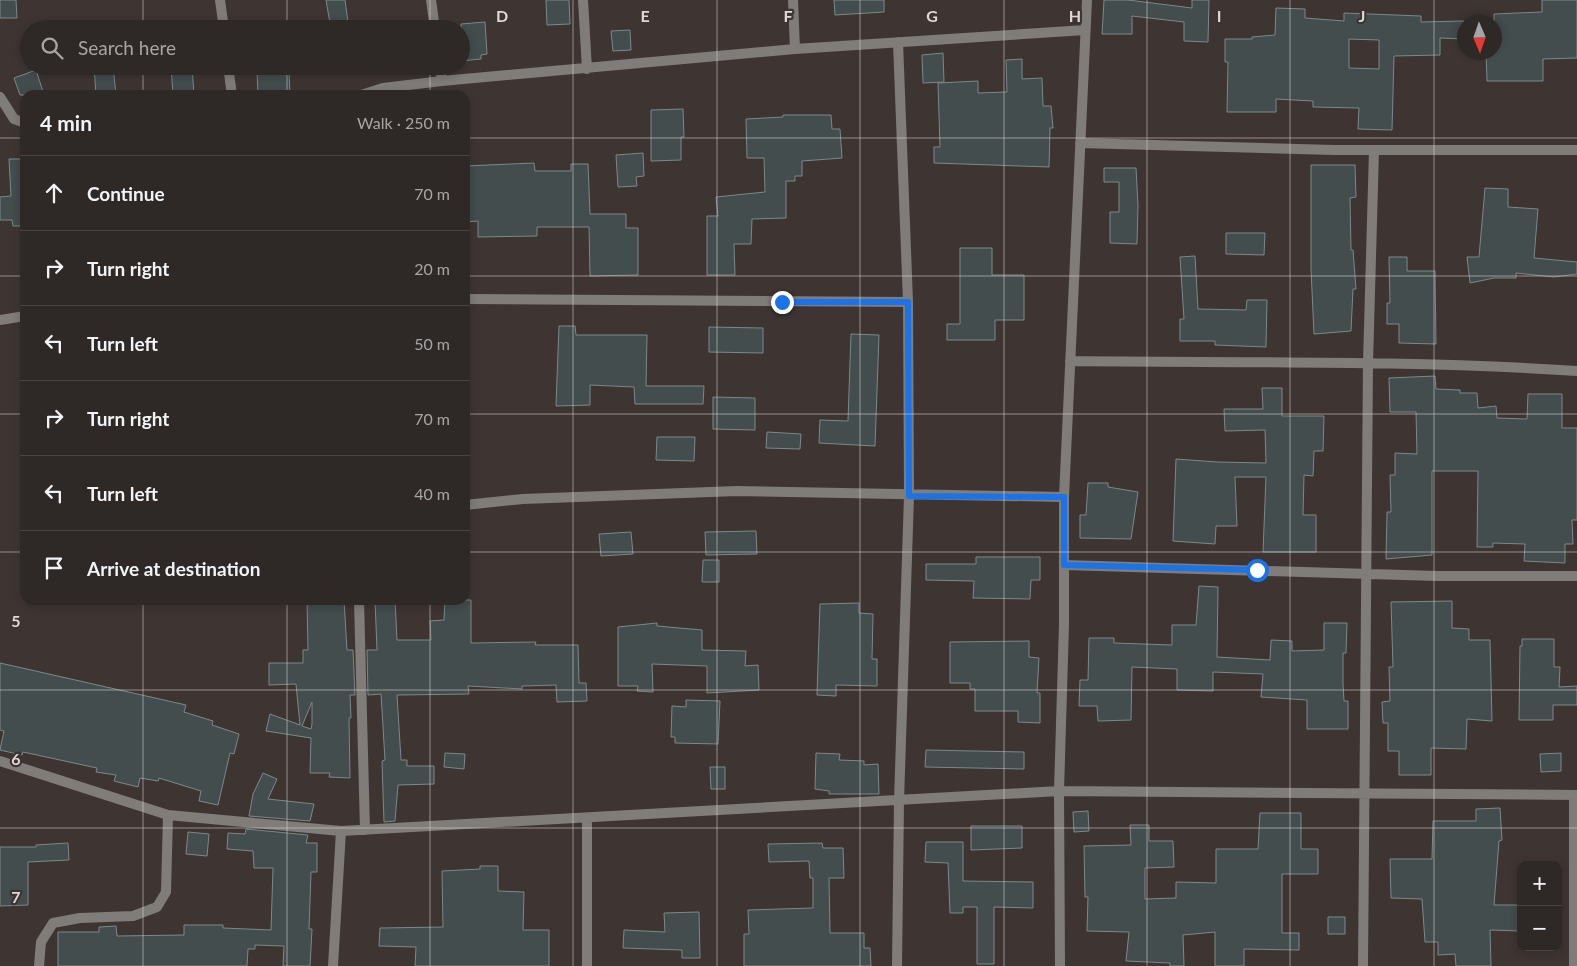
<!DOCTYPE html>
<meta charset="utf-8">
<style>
:root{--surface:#2e2826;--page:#3a3432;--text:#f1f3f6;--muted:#a7a6a7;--line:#494443}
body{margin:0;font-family:Lato,sans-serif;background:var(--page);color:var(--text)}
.controls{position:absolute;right:15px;bottom:15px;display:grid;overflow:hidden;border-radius:10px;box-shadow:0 2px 8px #0003}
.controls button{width:45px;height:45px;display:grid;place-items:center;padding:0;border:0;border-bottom:1px solid var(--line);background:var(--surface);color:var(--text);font:25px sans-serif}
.compass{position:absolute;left:1457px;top:15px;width:45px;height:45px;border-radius:50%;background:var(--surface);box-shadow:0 2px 8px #0003;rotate:178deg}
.stop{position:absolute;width:15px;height:15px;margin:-11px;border:4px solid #1a73e8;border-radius:50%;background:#fff}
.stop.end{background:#1a73e8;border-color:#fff;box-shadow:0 1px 5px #0008}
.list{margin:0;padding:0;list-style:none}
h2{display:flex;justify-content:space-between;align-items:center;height:65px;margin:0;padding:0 20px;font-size:21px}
h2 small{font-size:16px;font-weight:400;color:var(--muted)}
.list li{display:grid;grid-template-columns:32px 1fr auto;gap:15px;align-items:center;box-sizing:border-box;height:75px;padding:0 20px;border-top:1px solid var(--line)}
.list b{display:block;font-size:19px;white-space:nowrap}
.list em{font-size:16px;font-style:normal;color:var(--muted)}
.icon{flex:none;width:28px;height:28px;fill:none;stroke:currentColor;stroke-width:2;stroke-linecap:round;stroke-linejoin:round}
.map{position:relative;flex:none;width:1577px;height:966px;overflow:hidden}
.search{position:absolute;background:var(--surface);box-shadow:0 2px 8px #0003;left:20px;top:20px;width:450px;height:55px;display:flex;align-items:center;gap:12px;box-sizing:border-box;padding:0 18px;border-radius:28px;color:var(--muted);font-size:19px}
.panel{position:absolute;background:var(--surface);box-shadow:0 2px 8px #0003;left:20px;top:90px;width:450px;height:515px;border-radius:15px}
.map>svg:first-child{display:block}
.building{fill:#434d4e;stroke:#7c8889;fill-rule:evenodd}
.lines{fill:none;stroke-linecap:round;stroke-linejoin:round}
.service{stroke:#807c7a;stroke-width:10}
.minor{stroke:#807c7a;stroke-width:10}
.route{stroke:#1a73e8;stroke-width:6}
.grid{fill:none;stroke:#ded8d6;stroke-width:1;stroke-opacity:0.55}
.grid-label{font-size:16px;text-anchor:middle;font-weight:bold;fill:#ded8d6;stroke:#3e3533;stroke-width:4.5;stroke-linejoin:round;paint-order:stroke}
</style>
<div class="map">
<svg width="1577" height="966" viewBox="0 0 1577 966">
<rect width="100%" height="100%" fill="#3e3533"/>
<!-- building -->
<path class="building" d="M 0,0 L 16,0 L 17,18 L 0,18 Z
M 326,0 L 345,0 L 349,29 L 331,29 Z
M 546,0 L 569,0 L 570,24 L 547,25 Z
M 834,0 L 884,0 L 884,12 L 835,15 Z
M 1104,0 L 1128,0 L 1192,8 L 1192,0 L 1209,0 L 1208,42 L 1184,41 L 1184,22 L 1132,16 L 1132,34 L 1102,34 Z
M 1542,0 L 1577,0 L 1577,58 L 1543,59 L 1543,81 L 1487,81 L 1486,52 L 1494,52 L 1494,14 L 1542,12 Z
M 1276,8 L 1305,9 L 1305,18 L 1344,21 L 1344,13 L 1421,16 L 1421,22 L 1464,21 L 1464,39 L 1440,38 L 1440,55 L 1394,56 L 1392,130 L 1358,129 L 1359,108 L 1313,107 L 1313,101 L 1276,99 L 1276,112 L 1227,112 L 1228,62 L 1225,62 L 1225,39 L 1252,39 L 1252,37 L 1275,35 ZM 1349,39 L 1379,40 L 1379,69 L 1349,68 Z
M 485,22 L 487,54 L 481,55 L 481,59 L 461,61 L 461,24 Z
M 630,30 L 631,50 L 613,51 L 611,31 Z
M 943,53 L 944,82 L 923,83 L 922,55 Z
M 1022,59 L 1022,79 L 1042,78 L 1043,106 L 1051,106 L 1053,128 L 1050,128 L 1049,167 L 934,163 L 934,147 L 940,147 L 938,83 L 978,81 L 978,93 L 1007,92 L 1006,60 Z
M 94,66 L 113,66 L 116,95 L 96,95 Z
M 171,66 L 192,66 L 194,95 L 173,95 Z
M 260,66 L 281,66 L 282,71 L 289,71 L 290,95 L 258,95 L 257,71 L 260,71 Z
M 36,70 L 44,95 L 20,95 L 14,78 Z
M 683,109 L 684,137 L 681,137 L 681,160 L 651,161 L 651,110 Z
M 783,115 L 831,115 L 832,129 L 840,129 L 842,158 L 802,161 L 802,176 L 795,176 L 795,181 L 786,181 L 786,218 L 752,219 L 751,244 L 734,244 L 735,275 L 707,275 L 707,216 L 718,216 L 716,197 L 765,192 L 764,158 L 747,158 L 746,119 L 783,117 Z
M 643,153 L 644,176 L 636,177 L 637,186 L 618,187 L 616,155 Z
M 9,159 L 25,159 L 25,226 L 13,226 L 12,220 L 0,220 L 0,197 L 11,196 Z
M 534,163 L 535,171 L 571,171 L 571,164 L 588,164 L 590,214 L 626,214 L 626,228 L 638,228 L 638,275 L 590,276 L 589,227 L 537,227 L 537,236 L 478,237 L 478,221 L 465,222 L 465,166 Z
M 1311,165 L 1355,165 L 1356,197 L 1350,198 L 1351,250 L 1353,250 L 1356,289 L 1353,289 L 1351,331 L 1314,334 L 1311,269 Z
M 1104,168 L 1136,168 L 1138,205 L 1137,244 L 1110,243 L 1110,212 L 1119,212 L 1119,182 L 1104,182 Z
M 1485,188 L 1508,189 L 1508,207 L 1538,209 L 1534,258 L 1577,262 L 1577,274 L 1554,277 L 1516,273 L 1516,278 L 1494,278 L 1470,283 L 1467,257 L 1479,257 Z
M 1226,233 L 1265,233 L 1264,255 L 1226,254 Z
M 960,248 L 992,248 L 992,275 L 1024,275 L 1024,320 L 995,320 L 995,340 L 947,340 L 947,324 L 960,324 Z
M 1195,256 L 1198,309 L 1246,310 L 1247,300 L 1267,300 L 1266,347 L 1215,345 L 1215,341 L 1180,341 L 1180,319 L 1184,319 L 1180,257 Z
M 1389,257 L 1407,257 L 1407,271 L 1435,271 L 1436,344 L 1399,343 L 1399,324 L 1387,324 L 1387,303 L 1390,303 Z
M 559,326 L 575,326 L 576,335 L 647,335 L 646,386 L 704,386 L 703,404 L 635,404 L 634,387 L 590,385 L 590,405 L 556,406 Z
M 709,327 L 763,328 L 763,353 L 709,352 Z
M 851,334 L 879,335 L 875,446 L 819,443 L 820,420 L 848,421 Z
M 1435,376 L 1436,389 L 1460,390 L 1460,393 L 1477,393 L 1478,408 L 1496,406 L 1497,418 L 1527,419 L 1528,394 L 1562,394 L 1562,428 L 1577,428 L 1577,520 L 1572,520 L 1573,544 L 1565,544 L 1565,563 L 1524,561 L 1525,544 L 1493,543 L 1493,547 L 1477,547 L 1478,471 L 1432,471 L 1432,555 L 1386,559 L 1387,512 L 1391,512 L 1390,475 L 1395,475 L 1395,453 L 1417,454 L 1416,412 L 1390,412 L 1389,378 Z
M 1262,388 L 1282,388 L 1282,416 L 1324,416 L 1323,451 L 1314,451 L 1313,476 L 1304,475 L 1303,515 L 1316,515 L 1316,552 L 1263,552 L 1266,477 L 1235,477 L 1237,526 L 1216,526 L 1215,544 L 1173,541 L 1176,459 L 1217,462 L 1266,463 L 1265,430 L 1225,431 L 1224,409 L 1263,409 Z
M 713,397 L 755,398 L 755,430 L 713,429 Z
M 767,432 L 801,434 L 800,449 L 766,448 Z
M 657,437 L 695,437 L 694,461 L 656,460 Z
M 1088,483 L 1108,483 L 1108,487 L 1138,492 L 1131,539 L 1080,538 L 1080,515 L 1086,515 Z
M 756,531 L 757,554 L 706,555 L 705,532 Z
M 631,532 L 633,554 L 601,556 L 599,534 Z
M 976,557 L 1040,557 L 1040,580 L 1031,580 L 1030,599 L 973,598 L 974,581 L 926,580 L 926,564 L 976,564 Z
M 703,560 L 719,560 L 719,582 L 702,582 Z
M 1199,586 L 1218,587 L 1217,657 L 1270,660 L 1271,640 L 1292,641 L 1292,651 L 1324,650 L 1324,623 L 1347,623 L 1346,653 L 1343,653 L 1343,684 L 1344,701 L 1348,701 L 1348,729 L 1307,729 L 1307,700 L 1261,697 L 1263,674 L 1213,672 L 1213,691 L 1177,690 L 1177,669 L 1132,667 L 1131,720 L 1098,721 L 1097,706 L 1079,706 L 1080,680 L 1088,680 L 1089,638 L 1114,638 L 1114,643 L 1172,645 L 1172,625 L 1196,625 Z
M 307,600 L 344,600 L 347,650 L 353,650 L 355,695 L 350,695 L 351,718 L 349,718 L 350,778 L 329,777 L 330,773 L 310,773 L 311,738 L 266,731 L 270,714 L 300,725 L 296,684 L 269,685 L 269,663 L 303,663 L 303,650 L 308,650 ZM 312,702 L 312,724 L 311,729 L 302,726 Z
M 375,600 L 395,600 L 397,640 L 431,640 L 430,621 L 444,620 L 445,600 L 471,600 L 471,643 L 536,642 L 535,645 L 578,645 L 579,683 L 586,683 L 587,701 L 557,702 L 556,685 L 522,686 L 522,689 L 468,686 L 469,694 L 397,695 L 401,760 L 407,760 L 407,766 L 434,766 L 434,784 L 398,785 L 395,821 L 384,822 L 382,761 L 385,760 L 381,694 L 368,695 L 367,650 L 377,650 Z
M 1452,601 L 1452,628 L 1469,629 L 1469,640 L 1490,640 L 1492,721 L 1467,719 L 1466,749 L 1431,748 L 1431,775 L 1399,775 L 1399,751 L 1388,751 L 1388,723 L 1383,723 L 1382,702 L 1390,701 L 1389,667 L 1393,667 L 1391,602 Z
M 859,603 L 859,613 L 873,614 L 872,659 L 877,659 L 877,686 L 836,685 L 836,696 L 817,695 L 820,604 Z
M 657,623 L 657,626 L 702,630 L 702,650 L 746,651 L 745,666 L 758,665 L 759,690 L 707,693 L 707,666 L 652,664 L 653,692 L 637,691 L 638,686 L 618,686 L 618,627 Z
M 1522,639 L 1554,639 L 1554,667 L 1560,667 L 1559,687 L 1577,686 L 1577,705 L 1553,705 L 1553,720 L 1519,720 L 1520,646 L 1522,646 Z
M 1029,641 L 1029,657 L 1039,658 L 1037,693 L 1040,693 L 1040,723 L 1018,722 L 1018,711 L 975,711 L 975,689 L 970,689 L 970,683 L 950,683 L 950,642 Z
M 0,663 L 186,705 L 184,712 L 213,721 L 212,725 L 239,734 L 234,754 L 230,753 L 218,805 L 199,801 L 201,791 L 159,778 L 158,781 L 140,778 L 138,787 L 114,781 L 116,775 L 96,772 L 97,768 L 23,752 L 22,755 L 0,750 L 4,731 L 0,730 Z
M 686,700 L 720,701 L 718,744 L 675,743 L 675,737 L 671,737 L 672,706 L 686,707 Z
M 926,750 L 1024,752 L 1024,769 L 925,767 Z
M 445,753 L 465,754 L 464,769 L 444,767 Z
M 816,753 L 840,754 L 839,760 L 864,761 L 864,765 L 878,764 L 879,794 L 829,794 L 829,791 L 815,789 Z
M 1561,753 L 1561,771 L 1541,772 L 1540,754 Z
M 710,767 L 725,767 L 725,789 L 711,789 Z
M 263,773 L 277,779 L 268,799 L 314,804 L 310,821 L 249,816 L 253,794 Z
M 1500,808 L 1502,840 L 1499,841 L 1494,905 L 1521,905 L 1521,931 L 1490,930 L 1491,966 L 1456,966 L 1455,954 L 1438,955 L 1438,942 L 1425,942 L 1422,899 L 1391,898 L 1390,859 L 1432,859 L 1433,821 L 1476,821 L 1476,809 Z
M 1088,811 L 1089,831 L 1074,832 L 1073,812 Z
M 1260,813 L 1301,813 L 1301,849 L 1318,849 L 1318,874 L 1282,874 L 1282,933 L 1299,933 L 1299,950 L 1244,949 L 1244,966 L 1215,966 L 1215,932 L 1183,935 L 1184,966 L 1170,966 L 1170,963 L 1126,961 L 1129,932 L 1087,931 L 1088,897 L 1085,897 L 1084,846 L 1131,845 L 1130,825 L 1149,825 L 1149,841 L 1173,841 L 1174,867 L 1145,868 L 1145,899 L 1176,898 L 1176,882 L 1216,883 L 1216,849 L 1258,849 Z
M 971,826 L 1022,826 L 1022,848 L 971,850 Z
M 246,829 L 308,835 L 306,843 L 317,843 L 317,872 L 311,872 L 309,929 L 312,929 L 310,966 L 283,966 L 284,946 L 255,945 L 255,949 L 248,949 L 247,966 L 58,966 L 58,932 L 99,932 L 99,927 L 116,926 L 117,936 L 184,935 L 184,925 L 223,925 L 223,928 L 271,930 L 273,868 L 254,868 L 253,851 L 227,849 L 228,833 L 245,834 Z
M 188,832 L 209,834 L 207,856 L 186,854 Z
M 926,842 L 963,842 L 963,881 L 1033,882 L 1033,908 L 994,907 L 994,964 L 977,964 L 977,907 L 963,907 L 963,913 L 950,913 L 948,863 L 925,862 Z
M 68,843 L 69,860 L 28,862 L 28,905 L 0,906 L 0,847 L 36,847 L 36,845 Z
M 822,843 L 823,848 L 843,848 L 844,878 L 829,878 L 830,933 L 864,933 L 864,948 L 870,948 L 871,966 L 744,966 L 744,934 L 749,934 L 748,910 L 813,908 L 813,878 L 810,878 L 809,861 L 769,862 L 768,844 Z
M 480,866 L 498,866 L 498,891 L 524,892 L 523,930 L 549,930 L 549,966 L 415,966 L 416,947 L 379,946 L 380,928 L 443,927 L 442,871 L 480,869 Z
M 699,912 L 700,958 L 682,958 L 682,950 L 623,948 L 624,930 L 665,932 L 664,913 Z
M 1328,917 L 1345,917 L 1345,934 L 1328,934 Z"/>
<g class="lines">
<!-- service -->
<path class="service" d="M 0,320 L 25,316"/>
<!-- minor -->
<path class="minor" d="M 220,0 L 224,29
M 431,0 L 435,29
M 583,0 L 587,69
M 793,0 L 795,49
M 228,66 L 232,95
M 440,66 L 442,81
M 361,95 L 383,88 L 442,81 L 795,49 L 1085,30
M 0,97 L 14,119 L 25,123
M 1080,143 L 1334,150 L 1577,150
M 465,299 L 908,302
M 1070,361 C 1239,363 1408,360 1577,371
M 465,505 L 523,499 L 737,491 L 1064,497
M 1064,565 L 1437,576 L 1577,576
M 359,600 L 365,830
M 0,761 L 168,815 L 341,831 L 1059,791 L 1577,795
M 39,966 L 41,942 L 53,923 L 80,918 L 133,916 L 157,907 L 166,892 L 168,815
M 333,966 L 341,831
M 587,966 L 587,818
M 897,966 L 899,801 L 909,496 L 908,302 L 898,42
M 1060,966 L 1059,791 L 1064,624 L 1064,497 L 1087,0
M 1363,966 L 1368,363 L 1374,150
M 1574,966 L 1574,795"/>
</g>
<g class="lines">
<!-- route -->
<path class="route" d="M 782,302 L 908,302 L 909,496 L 1064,497 L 1064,565 L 1257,570"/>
</g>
<!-- grid -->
<path class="grid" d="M 143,0 L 143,29M 287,0 L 287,29M 430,0 L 430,29M 573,0 L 573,966M 717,0 L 717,966M 860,0 L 860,966M 1004,0 L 1004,966M 1147,0 L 1147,966M 1290,0 L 1290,966M 1434,0 L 1434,966M 143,66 L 143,95M 287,66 L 287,95M 430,66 L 430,95M 0,138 L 25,138M 465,138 L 1577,138M 0,276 L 25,276M 465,276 L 1577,276M 0,414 L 25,414M 465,414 L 1577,414M 0,552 L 25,552M 465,552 L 1577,552M 143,600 L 143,966M 287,600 L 287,966M 430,600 L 430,966M 0,690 L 1577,690M 0,828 L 1577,828"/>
<g class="grid-label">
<text x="502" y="22">D</text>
<text x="645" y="22">E</text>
<text x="788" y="22">F</text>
<text x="932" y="22">G</text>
<text x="1075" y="22">H</text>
<text x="1219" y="22">I</text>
<text x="1362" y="22">J</text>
<text x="16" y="627">5</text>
<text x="16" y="765">6</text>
<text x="16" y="903">7</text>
</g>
</svg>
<div class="controls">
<button>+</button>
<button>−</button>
</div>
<svg class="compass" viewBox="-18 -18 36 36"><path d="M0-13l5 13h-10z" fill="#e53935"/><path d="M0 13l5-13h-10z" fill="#a7a6a7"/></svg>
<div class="stop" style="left:1257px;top:570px"></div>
<div class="stop end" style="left:782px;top:302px"></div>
<div class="search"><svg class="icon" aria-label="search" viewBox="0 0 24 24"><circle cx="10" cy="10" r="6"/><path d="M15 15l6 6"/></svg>Search here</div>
<section class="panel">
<h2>4 min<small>Walk · 250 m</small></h2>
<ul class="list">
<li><svg class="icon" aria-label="ahead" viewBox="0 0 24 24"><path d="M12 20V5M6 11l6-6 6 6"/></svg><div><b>Continue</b></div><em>70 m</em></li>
<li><svg class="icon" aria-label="right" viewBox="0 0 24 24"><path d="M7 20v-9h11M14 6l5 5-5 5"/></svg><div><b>Turn right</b></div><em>20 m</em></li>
<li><svg class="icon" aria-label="left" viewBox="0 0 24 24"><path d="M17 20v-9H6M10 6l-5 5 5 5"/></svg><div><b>Turn left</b></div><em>50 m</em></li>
<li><svg class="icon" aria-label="right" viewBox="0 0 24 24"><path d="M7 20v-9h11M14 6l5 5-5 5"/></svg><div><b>Turn right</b></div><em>70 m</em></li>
<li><svg class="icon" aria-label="left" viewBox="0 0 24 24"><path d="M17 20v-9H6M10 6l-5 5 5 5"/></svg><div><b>Turn left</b></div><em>40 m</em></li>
<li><svg class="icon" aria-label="arrive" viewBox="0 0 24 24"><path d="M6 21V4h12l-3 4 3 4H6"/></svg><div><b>Arrive at destination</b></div></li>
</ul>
</section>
</div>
